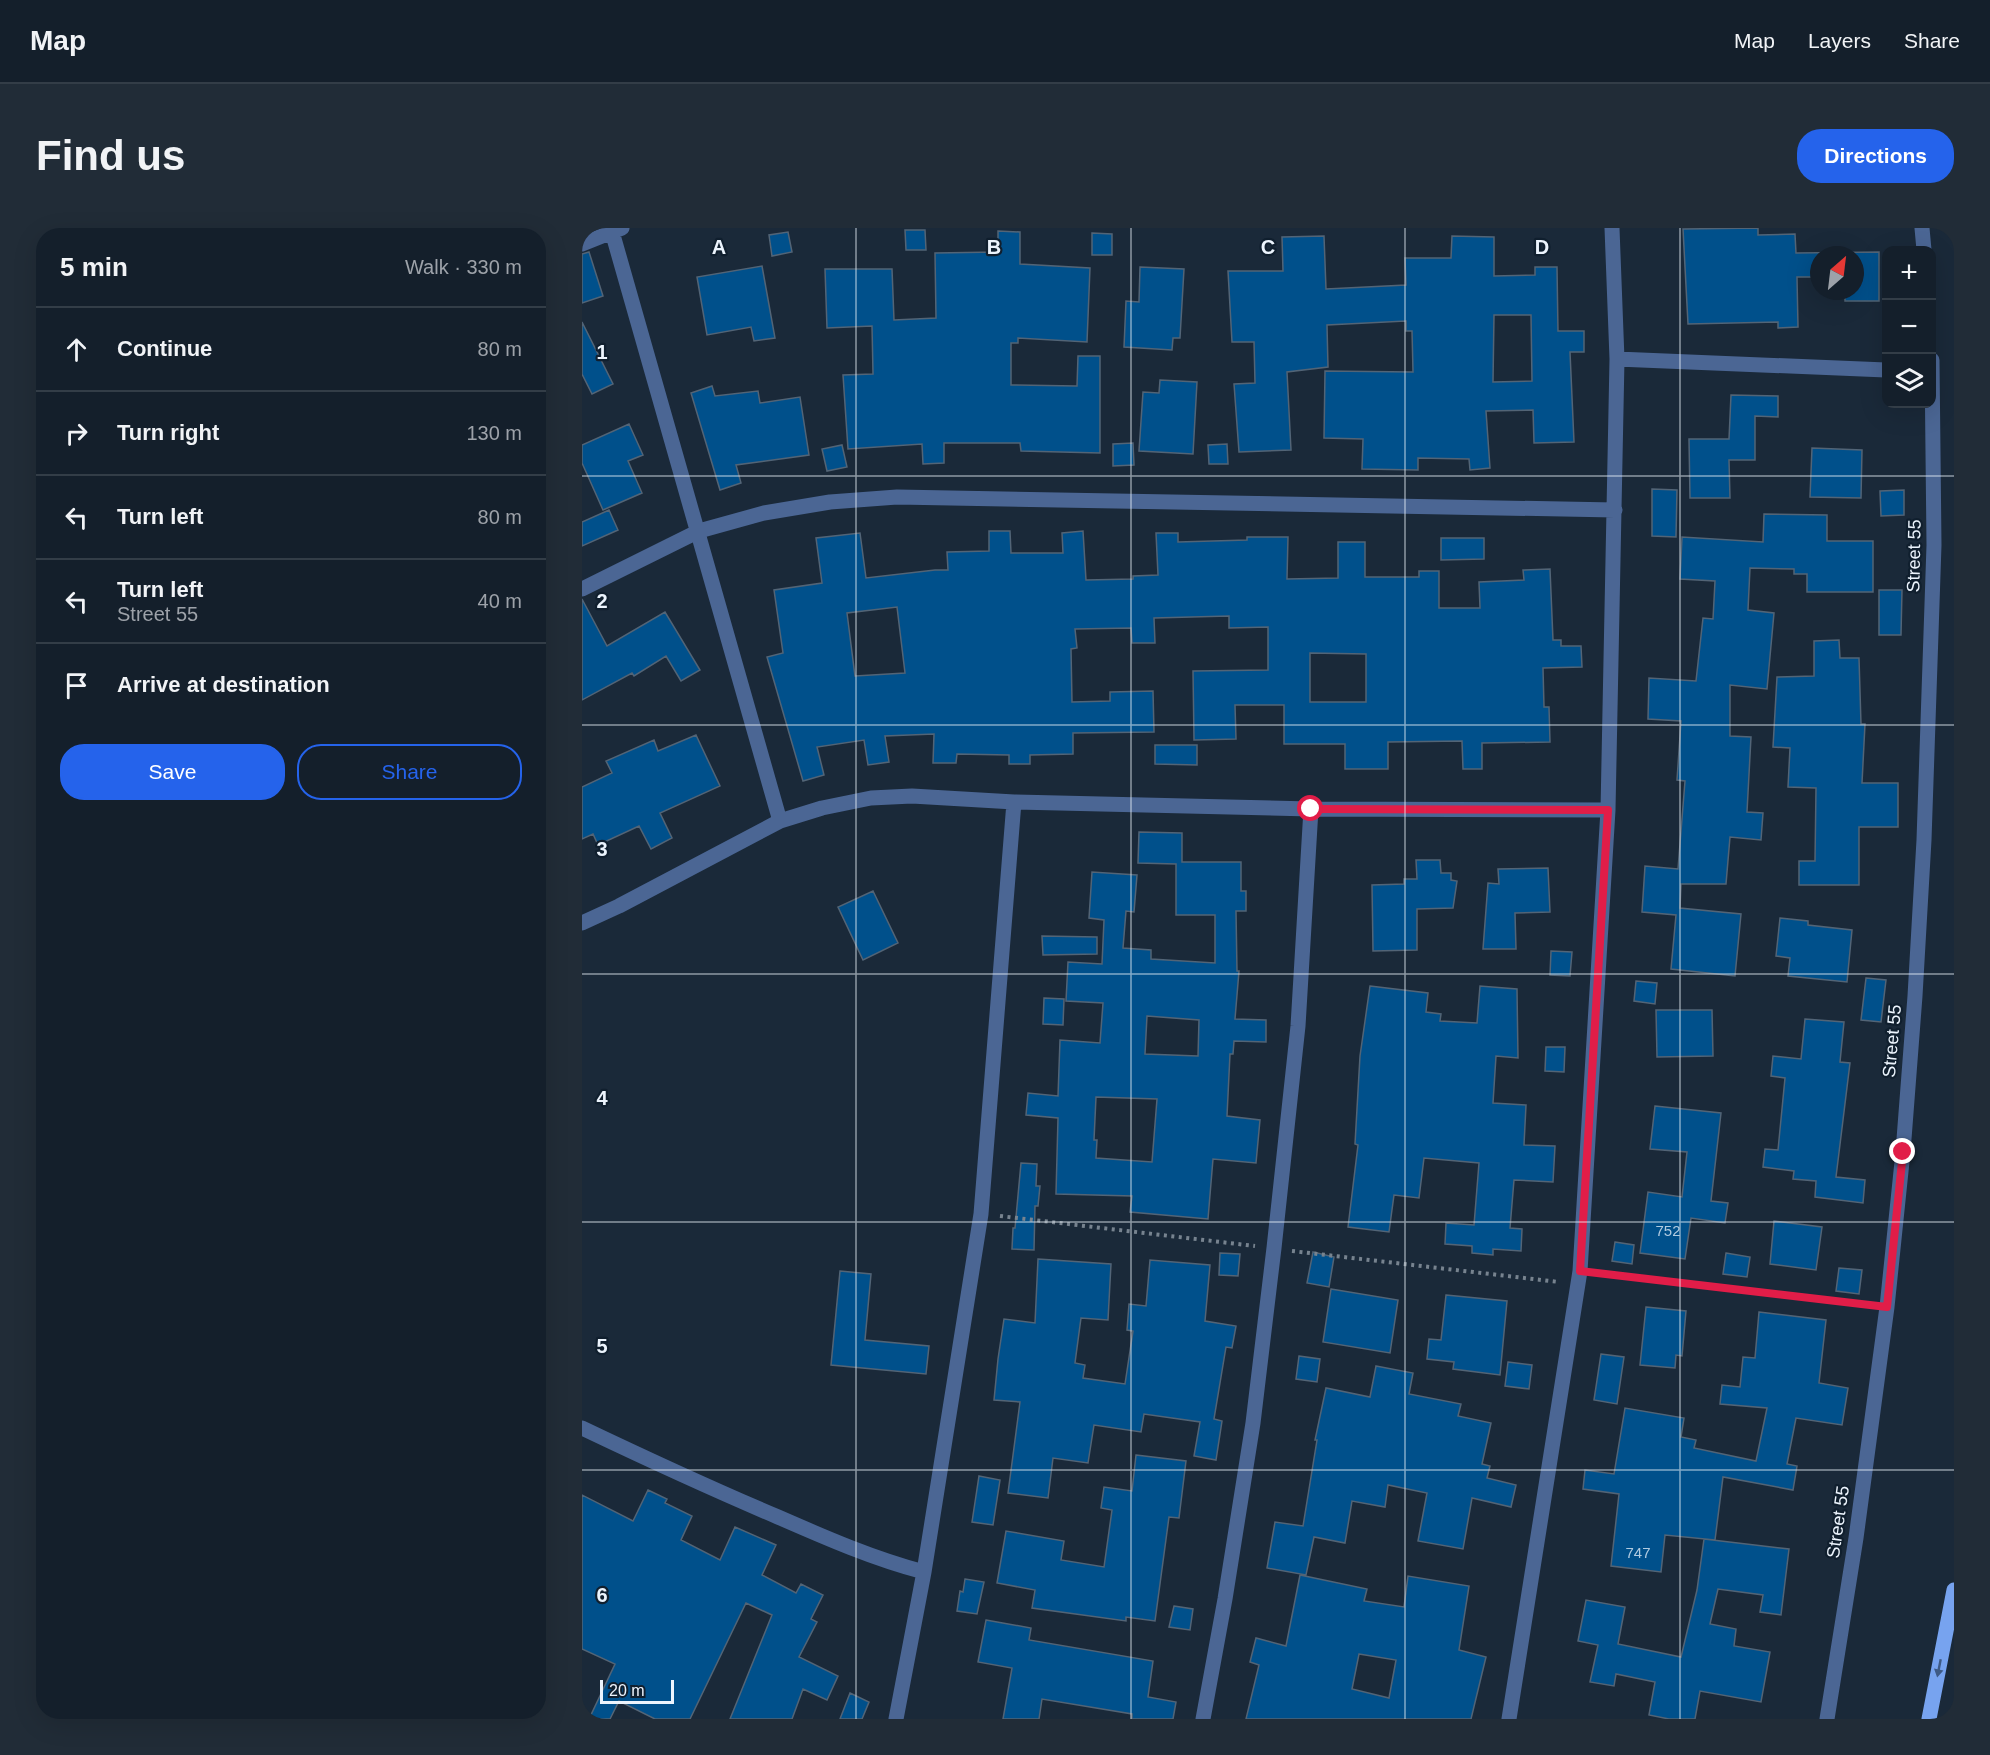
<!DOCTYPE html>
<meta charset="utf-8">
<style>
:root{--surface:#141f2b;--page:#212c37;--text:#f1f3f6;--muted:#9da2a9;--line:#333d47;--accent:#2563eb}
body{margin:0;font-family:Arial,sans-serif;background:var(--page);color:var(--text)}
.controls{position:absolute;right:18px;top:18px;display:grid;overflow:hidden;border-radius:12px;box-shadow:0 6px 24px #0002}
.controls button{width:54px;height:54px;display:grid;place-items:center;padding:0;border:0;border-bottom:2px solid var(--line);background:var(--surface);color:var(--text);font:30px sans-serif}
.compass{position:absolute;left:1228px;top:18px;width:54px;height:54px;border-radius:50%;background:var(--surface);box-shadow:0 6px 24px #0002;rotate:28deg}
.scale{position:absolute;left:18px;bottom:15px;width:74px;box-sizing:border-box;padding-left:6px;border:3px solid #ecf4fd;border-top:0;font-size:16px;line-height:21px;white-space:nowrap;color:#ecf4fd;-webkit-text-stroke:4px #101f2e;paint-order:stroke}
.stop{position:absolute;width:18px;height:18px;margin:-14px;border:4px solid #e11d48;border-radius:50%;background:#fff}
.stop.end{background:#e11d48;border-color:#fff;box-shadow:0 2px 6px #0008}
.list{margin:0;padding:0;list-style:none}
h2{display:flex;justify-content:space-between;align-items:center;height:78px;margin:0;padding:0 24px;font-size:26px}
h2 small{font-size:20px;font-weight:400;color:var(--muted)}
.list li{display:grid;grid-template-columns:39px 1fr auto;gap:18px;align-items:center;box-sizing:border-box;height:84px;padding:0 24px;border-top:2px solid var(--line)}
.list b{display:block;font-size:22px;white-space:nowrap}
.list p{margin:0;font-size:20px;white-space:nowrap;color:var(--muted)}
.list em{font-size:20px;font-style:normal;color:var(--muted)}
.actions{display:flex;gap:12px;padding:18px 24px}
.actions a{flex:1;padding:14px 0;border:2px solid var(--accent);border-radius:24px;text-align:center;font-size:21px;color:var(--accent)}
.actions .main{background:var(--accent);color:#fff}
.icon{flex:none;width:33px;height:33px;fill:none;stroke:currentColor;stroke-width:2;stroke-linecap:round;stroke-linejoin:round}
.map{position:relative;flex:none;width:1372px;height:1491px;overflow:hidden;border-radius:24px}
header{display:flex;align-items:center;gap:36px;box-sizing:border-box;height:84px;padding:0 30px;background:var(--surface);border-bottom:2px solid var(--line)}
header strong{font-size:28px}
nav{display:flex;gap:33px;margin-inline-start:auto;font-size:21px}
.intro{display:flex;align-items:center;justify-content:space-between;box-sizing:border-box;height:144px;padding:0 36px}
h1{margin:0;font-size:42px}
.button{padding:15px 27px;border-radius:24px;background:var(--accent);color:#fff;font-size:21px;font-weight:700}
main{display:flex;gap:36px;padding:0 36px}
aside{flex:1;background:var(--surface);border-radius:24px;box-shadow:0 6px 24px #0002}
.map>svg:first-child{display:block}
.building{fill:#00508b;stroke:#526476;stroke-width:1.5;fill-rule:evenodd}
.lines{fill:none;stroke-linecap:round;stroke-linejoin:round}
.path{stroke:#77838f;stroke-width:4;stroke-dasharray:3 4.5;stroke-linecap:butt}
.minor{stroke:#4b6694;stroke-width:15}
.major{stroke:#77a3ef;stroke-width:15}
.oneway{fill:#3e5a85}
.route{stroke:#e11d48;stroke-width:8}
.grid{fill:none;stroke:#ecf4fd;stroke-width:1.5;stroke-opacity:0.55}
.labels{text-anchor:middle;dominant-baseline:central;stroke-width:4.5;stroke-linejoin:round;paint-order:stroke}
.number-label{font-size:15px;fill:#b1cbe0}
.street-label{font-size:18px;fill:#ecf4fd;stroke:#101f2e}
.grid-label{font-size:20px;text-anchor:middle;font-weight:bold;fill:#ecf4fd;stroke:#101f2e;stroke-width:4.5;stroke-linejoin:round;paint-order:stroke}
</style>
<header>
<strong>Map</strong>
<nav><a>Map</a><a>Layers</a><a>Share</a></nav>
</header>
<div class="intro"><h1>Find us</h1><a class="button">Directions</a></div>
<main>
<aside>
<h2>5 min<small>Walk · 330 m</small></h2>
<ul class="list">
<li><svg class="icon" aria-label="ahead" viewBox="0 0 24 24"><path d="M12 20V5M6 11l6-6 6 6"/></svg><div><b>Continue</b></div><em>80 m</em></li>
<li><svg class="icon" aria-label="right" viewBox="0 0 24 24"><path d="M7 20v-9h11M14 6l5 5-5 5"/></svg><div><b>Turn right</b></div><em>130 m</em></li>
<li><svg class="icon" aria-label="left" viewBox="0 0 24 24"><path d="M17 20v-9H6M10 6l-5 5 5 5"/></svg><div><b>Turn left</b></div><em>80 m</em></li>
<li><svg class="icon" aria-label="left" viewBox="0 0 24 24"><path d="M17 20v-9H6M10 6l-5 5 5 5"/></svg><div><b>Turn left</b><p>Street 55</p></div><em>40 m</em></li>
<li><svg class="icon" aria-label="arrive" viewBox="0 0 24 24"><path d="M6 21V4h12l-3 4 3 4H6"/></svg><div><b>Arrive at destination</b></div></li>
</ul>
<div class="actions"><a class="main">Save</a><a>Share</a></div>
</aside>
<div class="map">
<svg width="1372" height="1491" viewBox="0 0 1372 1491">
<rect width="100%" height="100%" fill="#1a2939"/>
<!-- building -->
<path class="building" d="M 1176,0 L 1176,7 L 1213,6 L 1214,25 L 1297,24 L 1297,73 L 1263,73 L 1263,63 L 1273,63 L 1273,27 L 1237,27 L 1237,49 L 1215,49 L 1216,99 L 1196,100 L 1196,94 L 1106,96 L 1101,1 Z
M 323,2 L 343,2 L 344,22 L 324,22 Z
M 416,3 L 438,4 L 438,36 L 508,40 L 505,114 L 436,110 L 436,115 L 429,115 L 429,157 L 495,158 L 496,128 L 518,128 L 518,225 L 439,223 L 438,215 L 362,215 L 362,235 L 341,236 L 340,216 L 266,221 L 261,147 L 291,146 L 290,98 L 245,100 L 243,41 L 310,41 L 312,92 L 354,90 L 353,25 L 416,24 Z
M 206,4 L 210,24 L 190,28 L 187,7 Z
M 510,5 L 530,6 L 530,27 L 510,27 Z
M 742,8 L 744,61 L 824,57 L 823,30 L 869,30 L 870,8 L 912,9 L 912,48 L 953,47 L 953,39 L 975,39 L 976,103 L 1002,103 L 1002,124 L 988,124 L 992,214 L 952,215 L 951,182 L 904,183 L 908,240 L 888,242 L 887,231 L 836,230 L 836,242 L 780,241 L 781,211 L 742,210 L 743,143 L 831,144 L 830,103 L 824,103 L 824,93 L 745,97 L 746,139 L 705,144 L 709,222 L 657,224 L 652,156 L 673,155 L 672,114 L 650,114 L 646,43 L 701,43 L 700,9 ZM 912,87 L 949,87 L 950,153 L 911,154 Z
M 7,24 L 21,68 L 0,75 L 0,26 Z
M 180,38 L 193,110 L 172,113 L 169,99 L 125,107 L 115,49 Z
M 558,39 L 602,41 L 598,110 L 591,110 L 590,122 L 542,119 L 544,73 L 557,74 Z
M 0,94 L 31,156 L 10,166 L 0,146 Z
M 578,152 L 615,154 L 611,226 L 557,223 L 561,164 L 577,165 Z
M 130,158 L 133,168 L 176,163 L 178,175 L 218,169 L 227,227 L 154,237 L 159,255 L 138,262 L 109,165 Z
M 1149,167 L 1196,168 L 1196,189 L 1173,188 L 1173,232 L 1147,232 L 1148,270 L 1108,270 L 1107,211 L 1147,211 Z
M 47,196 L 61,227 L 46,233 L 60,265 L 21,282 L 0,235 L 0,217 Z
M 551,215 L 552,237 L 531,238 L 531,216 Z
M 645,216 L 646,236 L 627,236 L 626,217 Z
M 260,217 L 265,239 L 245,243 L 240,221 Z
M 1230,220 L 1280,222 L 1279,270 L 1228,269 Z
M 1070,261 L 1095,262 L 1094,309 L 1070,308 Z
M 1322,262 L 1322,287 L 1299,288 L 1298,263 Z
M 27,282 L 36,302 L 0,318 L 0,294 Z
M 1182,286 L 1245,287 L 1245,313 L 1291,313 L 1291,364 L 1225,364 L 1225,346 L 1212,346 L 1212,341 L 1168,340 L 1166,382 L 1192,385 L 1185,461 L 1148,457 L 1148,508 L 1169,509 L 1165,584 L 1181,585 L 1179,612 L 1148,609 L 1144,656 L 1099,656 L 1098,680 L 1159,686 L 1153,748 L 1089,741 L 1094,687 L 1060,684 L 1063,638 L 1096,641 L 1103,553 L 1095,552 L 1099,493 L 1066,491 L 1067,450 L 1114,453 L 1121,390 L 1131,391 L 1133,353 L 1098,351 L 1100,309 L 1181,314 Z
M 407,303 L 428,303 L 429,325 L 481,325 L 480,305 L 501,303 L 504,352 L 551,351 L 551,348 L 576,347 L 574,305 L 596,305 L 596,314 L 665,312 L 665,309 L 706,309 L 705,351 L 756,350 L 756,314 L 783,314 L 783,349 L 837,349 L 837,343 L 857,343 L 857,380 L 898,380 L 897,354 L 942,352 L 941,342 L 968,341 L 971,412 L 979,412 L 979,418 L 999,418 L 1000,439 L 961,440 L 962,479 L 967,479 L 968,514 L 900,515 L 900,541 L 881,541 L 880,513 L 806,514 L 806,541 L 763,541 L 763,516 L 702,516 L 702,477 L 653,477 L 654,511 L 612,512 L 611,443 L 686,442 L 686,399 L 647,400 L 647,388 L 572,390 L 573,415 L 550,415 L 549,400 L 493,401 L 495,420 L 489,421 L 490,474 L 528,473 L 528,464 L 571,463 L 572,504 L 491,505 L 491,526 L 448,527 L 448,536 L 427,536 L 427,527 L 375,526 L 374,535 L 351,535 L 352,506 L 303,508 L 307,534 L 286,537 L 282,512 L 235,519 L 242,547 L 221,553 L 185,429 L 201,425 L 192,362 L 240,355 L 234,310 L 278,305 L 284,350 L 353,342 L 366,342 L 365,324 L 407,323 ZM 315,379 L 323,445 L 273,448 L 265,385 ZM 728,425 L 784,426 L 784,474 L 728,474 Z
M 859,310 L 902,310 L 902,331 L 859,332 Z
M 1297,362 L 1320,362 L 1319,407 L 1297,407 Z
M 0,371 L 25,418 L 83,384 L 118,442 L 99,453 L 84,428 L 52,448 L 50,445 L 0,472 Z
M 1257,412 L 1258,430 L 1277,430 L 1279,496 L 1283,496 L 1280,555 L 1316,555 L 1316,599 L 1277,599 L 1277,657 L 1217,657 L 1217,633 L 1233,633 L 1234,560 L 1206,559 L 1208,520 L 1191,519 L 1195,449 L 1232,448 L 1232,413 Z
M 114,507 L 138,558 L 78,585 L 90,610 L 69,621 L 57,598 L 16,617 L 11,606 L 0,611 L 0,559 L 30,545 L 24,533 L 72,512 L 76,523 Z
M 573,517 L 615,517 L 615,537 L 573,536 Z
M 557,604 L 600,605 L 600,634 L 659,634 L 659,663 L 664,663 L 664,683 L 654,683 L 655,743 L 657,743 L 653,791 L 684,792 L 684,814 L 652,813 L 651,826 L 648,826 L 645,888 L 678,892 L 674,935 L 631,931 L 626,991 L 548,984 L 550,968 L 474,966 L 476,890 L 444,887 L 446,865 L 476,868 L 478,812 L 518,815 L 521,775 L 484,773 L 486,734 L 520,736 L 522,692 L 507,690 L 510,644 L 555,647 L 552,684 L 544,683 L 541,720 L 569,722 L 569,731 L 633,735 L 633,687 L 594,687 L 594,636 L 556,635 ZM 565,788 L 617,792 L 616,828 L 563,826 ZM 514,869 L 575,871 L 570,934 L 514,930 L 515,912 L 512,912 Z
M 834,632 L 858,632 L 859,645 L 869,645 L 869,652 L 875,653 L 871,680 L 835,681 L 835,722 L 791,723 L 790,657 L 822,656 L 822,651 L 835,651 Z
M 966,640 L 968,684 L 933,685 L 934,721 L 901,721 L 906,655 L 917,656 L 916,641 Z
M 291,663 L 316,715 L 281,732 L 256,679 Z
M 1198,690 L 1226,693 L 1226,697 L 1270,702 L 1265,754 L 1206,748 L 1208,730 L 1194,728 Z
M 460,708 L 515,709 L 515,726 L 461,727 Z
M 969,723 L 990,724 L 988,748 L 968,747 Z
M 1284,750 L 1304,752 L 1299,794 L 1279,792 Z
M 1054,753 L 1075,755 L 1073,776 L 1052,773 Z
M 788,758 L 846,765 L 844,784 L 859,786 L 858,793 L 895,795 L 898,758 L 935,761 L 936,830 L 914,828 L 911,875 L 944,877 L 942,917 L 973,918 L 971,954 L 932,952 L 928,1000 L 940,1001 L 939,1023 L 911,1021 L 911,1027 L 890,1025 L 890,1018 L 863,1016 L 864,995 L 892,997 L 897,935 L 842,930 L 837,970 L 812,967 L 807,1004 L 766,999 L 776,917 L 773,916 L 778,828 Z
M 462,770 L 482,771 L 481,797 L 461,796 Z
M 1074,782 L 1130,782 L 1131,828 L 1075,829 Z
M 1223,791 L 1262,794 L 1258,834 L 1268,835 L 1254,949 L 1283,952 L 1281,975 L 1233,969 L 1234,953 L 1211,951 L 1212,943 L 1181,939 L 1183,921 L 1196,922 L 1203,850 L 1189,848 L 1191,828 L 1219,831 Z
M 964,819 L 983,819 L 982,844 L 963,843 Z
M 1073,878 L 1139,885 L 1129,973 L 1146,975 L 1143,995 L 1109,990 L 1103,1031 L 1058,1025 L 1066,964 L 1100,969 L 1105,924 L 1068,921 Z
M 439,935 L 455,936 L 454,958 L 458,958 L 456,978 L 453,978 L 452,1022 L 430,1021 L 431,1000 L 433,1000 Z
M 1192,993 L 1240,999 L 1234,1042 L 1188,1036 Z
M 1033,1014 L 1052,1017 L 1050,1036 L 1030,1033 Z
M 731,1024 L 752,1029 L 747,1059 L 725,1055 Z
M 638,1025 L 658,1026 L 656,1048 L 637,1047 Z
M 1144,1025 L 1168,1029 L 1165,1049 L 1141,1046 Z
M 456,1031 L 529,1036 L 526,1092 L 499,1090 L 493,1135 L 503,1137 L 501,1150 L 543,1156 L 551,1103 L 545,1102 L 547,1076 L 564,1078 L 568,1032 L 628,1037 L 623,1093 L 654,1098 L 650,1120 L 644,1119 L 632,1191 L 640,1193 L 634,1232 L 612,1228 L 618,1194 L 562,1186 L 559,1204 L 512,1197 L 506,1235 L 471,1230 L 466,1270 L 426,1265 L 438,1174 L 412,1172 L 416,1131 L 422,1091 L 453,1095 Z
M 1257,1040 L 1280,1042 L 1277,1066 L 1254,1063 Z
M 258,1043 L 289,1046 L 283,1112 L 347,1118 L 344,1146 L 249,1137 Z
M 749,1061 L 816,1072 L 808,1125 L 741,1114 Z
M 864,1067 L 925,1073 L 918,1147 L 871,1141 L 872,1134 L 845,1131 L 847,1111 L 859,1112 Z
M 1064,1079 L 1104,1083 L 1100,1128 L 1094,1127 L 1093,1140 L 1058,1137 Z
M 1177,1084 L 1244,1092 L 1237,1155 L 1266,1160 L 1260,1197 L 1214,1190 L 1205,1236 L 1215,1238 L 1211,1262 L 1141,1249 L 1133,1312 L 1083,1307 L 1079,1344 L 1029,1338 L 1037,1266 L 1001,1261 L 1003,1242 L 1032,1246 L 1043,1180 L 1102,1190 L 1099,1209 L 1114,1212 L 1112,1220 L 1174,1233 L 1185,1180 L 1138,1176 L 1140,1157 L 1158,1159 L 1161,1129 L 1173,1130 Z
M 1019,1126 L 1042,1129 L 1035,1176 L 1012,1172 Z
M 717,1128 L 738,1131 L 735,1154 L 714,1151 Z
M 926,1134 L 950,1137 L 947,1161 L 923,1158 Z
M 794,1138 L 831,1145 L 827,1166 L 879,1176 L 876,1188 L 909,1195 L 900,1236 L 908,1238 L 905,1250 L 934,1257 L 929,1279 L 890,1270 L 881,1321 L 836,1313 L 845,1265 L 806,1257 L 803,1279 L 770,1273 L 763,1315 L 732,1309 L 724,1347 L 685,1340 L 693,1294 L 721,1298 L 735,1212 L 733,1212 L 744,1160 L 788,1169 Z
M 554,1227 L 604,1233 L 597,1290 L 587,1289 L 573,1393 L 544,1389 L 544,1393 L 450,1380 L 453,1362 L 415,1355 L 424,1303 L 482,1313 L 479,1332 L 522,1339 L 530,1282 L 519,1280 L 522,1259 L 550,1263 Z
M 397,1248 L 418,1252 L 411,1297 L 390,1294 Z
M 66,1262 L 85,1271 L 83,1275 L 110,1288 L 99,1312 L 138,1332 L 153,1299 L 194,1317 L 180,1347 L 214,1365 L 219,1356 L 241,1367 L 229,1391 L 235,1394 L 217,1429 L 256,1448 L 245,1472 L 221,1461 L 210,1491 L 148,1491 L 190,1387 L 164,1375 L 108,1491 L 73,1491 L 37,1473 L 28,1491 L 7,1491 L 33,1436 L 0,1421 L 0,1267 L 51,1293 Z
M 1122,1311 L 1207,1321 L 1199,1387 L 1178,1384 L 1181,1367 L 1136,1361 L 1128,1396 L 1154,1401 L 1152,1418 L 1188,1424 L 1179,1474 L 1118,1463 L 1113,1491 L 1087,1491 L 1067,1487 L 1073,1454 L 1034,1446 L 1032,1458 L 1008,1454 L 1016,1417 L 996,1413 L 1004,1372 L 1043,1379 L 1036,1416 L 1099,1429 L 1115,1362 Z
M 718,1347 L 785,1361 L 782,1373 L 822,1379 L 826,1348 L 887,1358 L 877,1422 L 904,1429 L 889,1491 L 664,1491 L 677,1437 L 668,1434 L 674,1410 L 704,1418 ZM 777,1426 L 814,1432 L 807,1470 L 770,1461 Z
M 383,1351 L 402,1354 L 395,1386 L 375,1383 L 378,1363 L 381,1364 Z
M 592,1378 L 611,1381 L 608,1402 L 587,1399 Z
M 404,1392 L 449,1400 L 447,1412 L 571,1433 L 566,1469 L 594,1474 L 591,1491 L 550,1491 L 550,1486 L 460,1471 L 457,1491 L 421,1491 L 430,1440 L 396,1434 Z
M 268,1465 L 287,1474 L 280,1491 L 258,1491 Z"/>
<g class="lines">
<!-- path -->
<path class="path" d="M 418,988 L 673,1018
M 710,1023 L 977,1054
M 1016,1045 L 1286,1077"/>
<!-- minor -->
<path class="minor" d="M 29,0 L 198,593
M 1340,0 L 1342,22
M 0,16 L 40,0
M 1035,131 L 1304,142
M 0,361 L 117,303 L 182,285 L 248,274 L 315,269 L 1033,282
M 0,695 L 37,678 L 198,593 L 240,580 L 289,570 L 330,568 L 432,574 L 729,581 L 1026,582
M 0,1200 C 65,1231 130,1261 196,1289 C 244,1310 292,1331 342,1344
M 314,1491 L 342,1344 L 399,986 L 432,574
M 621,1491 L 643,1371 L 671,1195 L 692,1020 L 716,798 L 729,581
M 927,1491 L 998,1043 L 1026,582 L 1035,131 L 1030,0
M 1245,1491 L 1274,1310 L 1305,1079 L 1321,924 L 1333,768 L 1342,612 L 1352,317 L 1350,132"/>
<!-- major -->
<path class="major" d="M 1347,1491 L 1372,1362"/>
</g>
<!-- one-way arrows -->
<defs><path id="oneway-solid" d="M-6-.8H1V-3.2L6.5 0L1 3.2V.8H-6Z" transform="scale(1.5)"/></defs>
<use class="oneway" href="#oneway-solid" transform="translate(1357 1440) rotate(101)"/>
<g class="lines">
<!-- route -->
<path class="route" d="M 729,581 L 1026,582 L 998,1043 L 1305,1079 L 1321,924"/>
</g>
<!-- grid -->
<path class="grid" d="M 274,0 L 274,1491M 549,0 L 549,1491M 823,0 L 823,1491M 1098,0 L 1098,1491M 0,248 L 1372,248M 0,497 L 1372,497M 0,746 L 1372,746M 0,994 L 1372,994M 0,1242 L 1372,1242"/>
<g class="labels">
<!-- number labels -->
<g class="number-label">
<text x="1086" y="1002">752</text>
<text x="1056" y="1324">747</text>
</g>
<!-- street labels -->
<g class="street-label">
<text transform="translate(1332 328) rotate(-89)">Street 55</text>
<text transform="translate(1310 813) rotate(-85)">Street 55</text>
<text transform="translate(1256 1294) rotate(-82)">Street 55</text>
</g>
</g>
<g class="grid-label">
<text x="137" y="26">A</text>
<text x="412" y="26">B</text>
<text x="686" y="26">C</text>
<text x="960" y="26">D</text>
<text x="20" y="131">1</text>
<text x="20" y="380">2</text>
<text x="20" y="628">3</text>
<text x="20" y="877">4</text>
<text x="20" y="1125">5</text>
<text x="20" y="1374">6</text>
</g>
</svg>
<div class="controls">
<button>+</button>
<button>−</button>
<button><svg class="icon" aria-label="layers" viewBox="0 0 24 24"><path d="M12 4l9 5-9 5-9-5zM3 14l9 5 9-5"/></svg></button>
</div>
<svg class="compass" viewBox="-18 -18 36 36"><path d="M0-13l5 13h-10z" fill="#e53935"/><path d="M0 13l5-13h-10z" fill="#9da2a9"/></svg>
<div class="scale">20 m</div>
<div class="stop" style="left:729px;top:581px"></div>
<div class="stop end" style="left:1321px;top:924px"></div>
</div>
</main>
